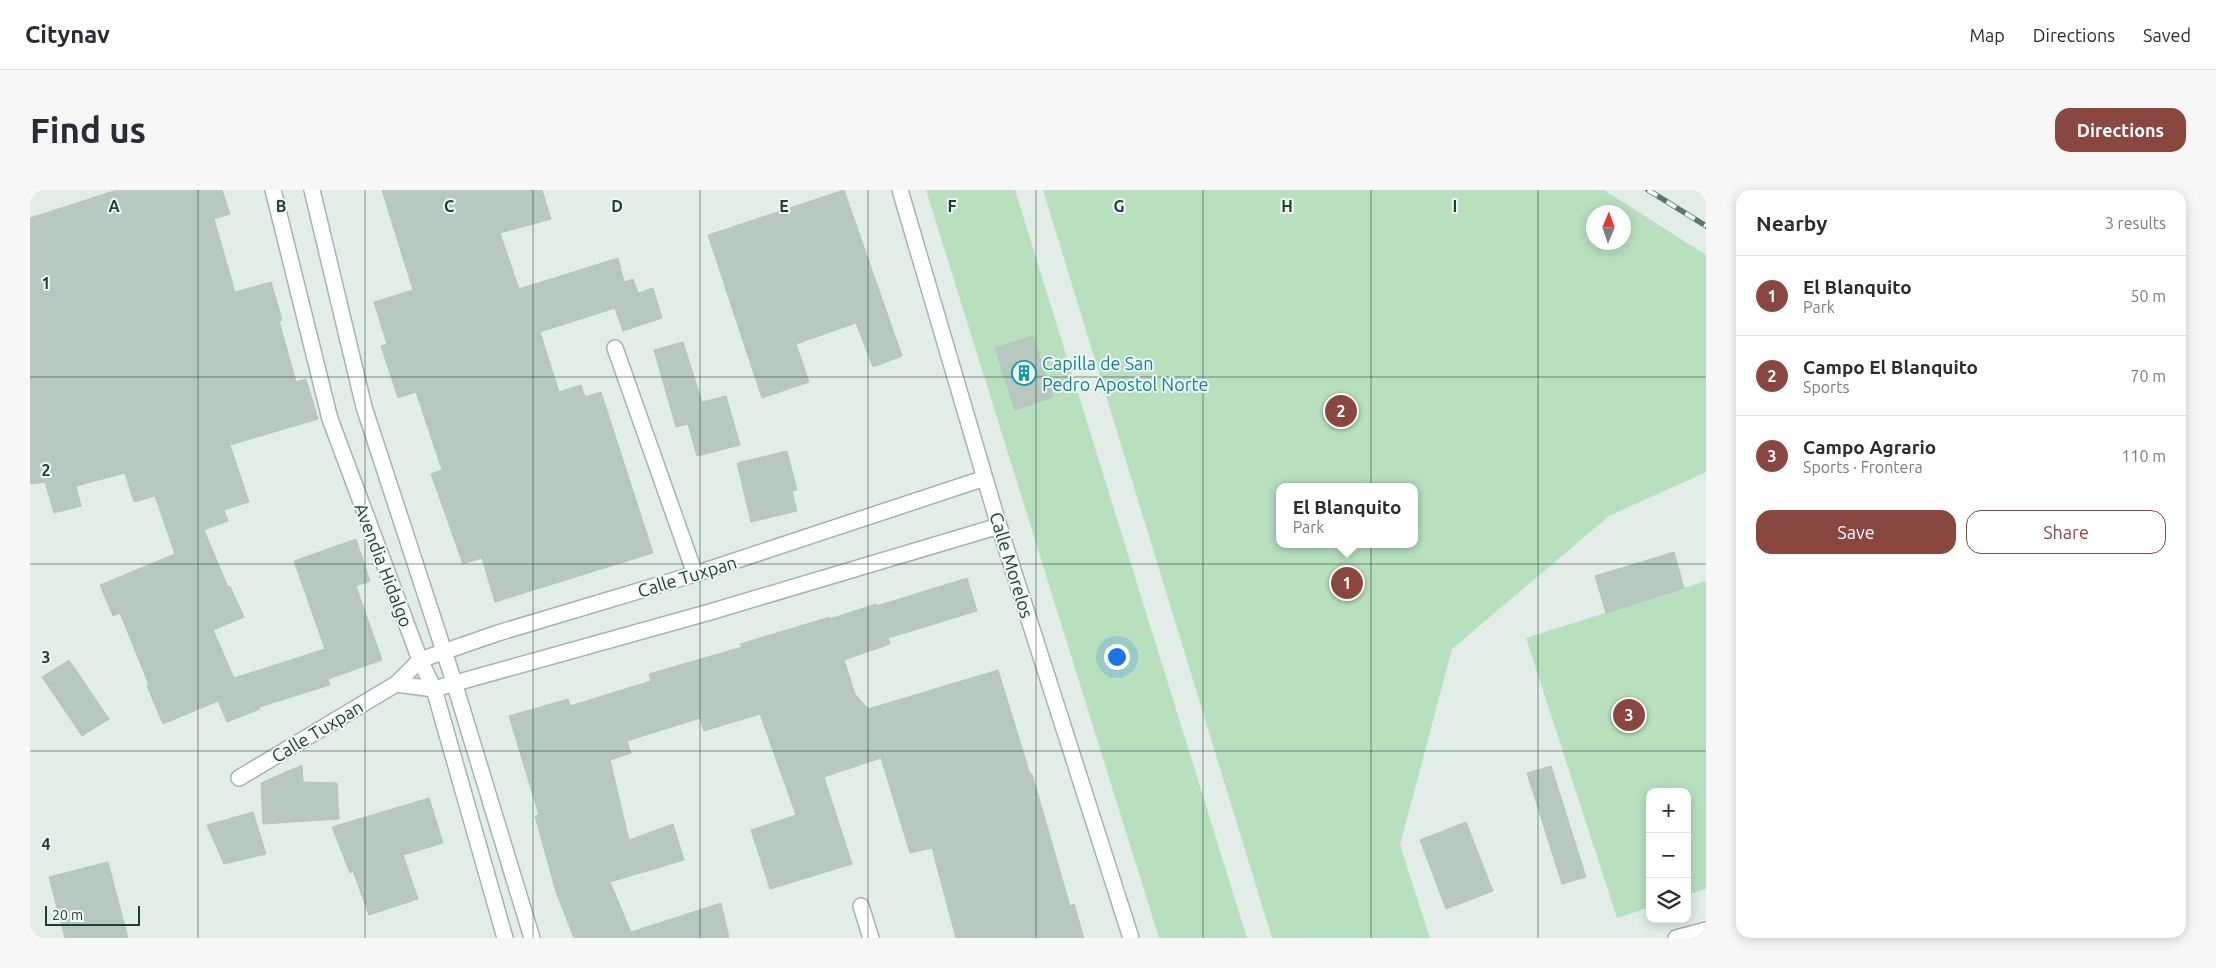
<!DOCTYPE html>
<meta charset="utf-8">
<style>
:root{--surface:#fff;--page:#f7f7f7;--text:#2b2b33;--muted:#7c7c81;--line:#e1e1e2;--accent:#8a4740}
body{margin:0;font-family:Ubuntu,sans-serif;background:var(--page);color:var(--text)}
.controls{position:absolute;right:15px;bottom:15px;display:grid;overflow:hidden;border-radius:10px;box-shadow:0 2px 12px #0003}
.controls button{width:45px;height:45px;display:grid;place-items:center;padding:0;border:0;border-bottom:1px solid var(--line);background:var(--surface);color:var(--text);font:25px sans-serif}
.compass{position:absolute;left:1556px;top:15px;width:45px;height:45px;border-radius:50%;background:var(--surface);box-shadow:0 2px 12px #0003;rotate:2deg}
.scale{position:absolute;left:15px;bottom:12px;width:95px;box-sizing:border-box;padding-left:5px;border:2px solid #203f34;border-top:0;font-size:14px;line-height:18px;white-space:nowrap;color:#203f34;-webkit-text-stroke:4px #f1f9f4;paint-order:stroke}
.you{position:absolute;left:1086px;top:466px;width:18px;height:18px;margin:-12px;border:4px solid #fff;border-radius:50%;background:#1a73e8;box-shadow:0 0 0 8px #1a73e833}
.badge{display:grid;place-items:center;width:32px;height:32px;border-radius:50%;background:var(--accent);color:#fff;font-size:16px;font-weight:700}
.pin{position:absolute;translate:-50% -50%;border:2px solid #fff;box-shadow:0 1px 5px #0006}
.popup{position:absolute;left:1246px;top:293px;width:142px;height:65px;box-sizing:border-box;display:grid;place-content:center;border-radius:10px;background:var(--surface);filter:drop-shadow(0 1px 4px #0005);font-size:16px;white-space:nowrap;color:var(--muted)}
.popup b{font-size:19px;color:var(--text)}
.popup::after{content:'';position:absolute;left:50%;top:100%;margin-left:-10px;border:10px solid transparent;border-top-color:var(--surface)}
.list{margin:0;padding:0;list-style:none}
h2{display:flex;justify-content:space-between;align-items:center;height:65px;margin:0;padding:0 20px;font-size:21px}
h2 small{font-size:16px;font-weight:400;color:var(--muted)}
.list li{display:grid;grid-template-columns:32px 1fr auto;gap:15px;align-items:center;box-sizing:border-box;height:80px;padding:0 20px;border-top:1px solid var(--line)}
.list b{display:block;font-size:19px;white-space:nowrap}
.list p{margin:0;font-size:16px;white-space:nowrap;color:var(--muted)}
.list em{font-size:16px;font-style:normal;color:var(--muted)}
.actions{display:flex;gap:10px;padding:15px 20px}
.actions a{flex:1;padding:11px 0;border:1px solid var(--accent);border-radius:15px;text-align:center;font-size:18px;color:var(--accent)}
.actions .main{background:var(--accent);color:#fff}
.icon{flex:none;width:28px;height:28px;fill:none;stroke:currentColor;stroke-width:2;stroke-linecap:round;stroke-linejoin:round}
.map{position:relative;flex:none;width:1676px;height:748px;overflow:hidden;border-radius:15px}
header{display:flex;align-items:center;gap:30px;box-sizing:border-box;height:70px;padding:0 25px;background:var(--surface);border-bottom:1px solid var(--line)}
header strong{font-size:24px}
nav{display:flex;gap:28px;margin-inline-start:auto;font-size:18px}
.intro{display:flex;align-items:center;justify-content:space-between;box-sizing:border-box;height:120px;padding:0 30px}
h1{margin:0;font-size:35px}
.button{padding:12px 22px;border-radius:15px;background:var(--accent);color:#fff;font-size:18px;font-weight:700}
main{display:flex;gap:30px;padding:0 30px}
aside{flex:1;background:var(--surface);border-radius:15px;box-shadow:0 2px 12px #0003}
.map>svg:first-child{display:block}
.green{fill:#b8e0bf;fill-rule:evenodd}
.building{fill:#b6c8bf;stroke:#b3c7bd}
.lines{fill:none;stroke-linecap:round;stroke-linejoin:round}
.minor-casing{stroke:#a3b5ad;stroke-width:18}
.minor{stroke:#fff;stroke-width:15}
.rail-casing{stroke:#5a7a6f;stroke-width:5.5}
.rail{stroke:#f1f9f4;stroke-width:4;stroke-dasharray:11;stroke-linecap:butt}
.grid{fill:none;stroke:#203f34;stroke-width:1;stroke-opacity:0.55}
.labels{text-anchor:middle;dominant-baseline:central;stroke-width:4;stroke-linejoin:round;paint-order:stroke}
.culture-label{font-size:18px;fill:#0d838f;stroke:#f1f9f4;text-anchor:start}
.street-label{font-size:18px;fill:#203f34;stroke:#f1f9f4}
.grid-label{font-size:16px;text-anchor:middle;font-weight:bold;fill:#203f34;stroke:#f1f9f4;stroke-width:4;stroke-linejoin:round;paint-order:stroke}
</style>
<header>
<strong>Citynav</strong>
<nav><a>Map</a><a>Directions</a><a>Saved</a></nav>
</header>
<div class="intro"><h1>Find us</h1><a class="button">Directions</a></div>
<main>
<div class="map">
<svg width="1676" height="748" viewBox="0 0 1676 748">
<rect width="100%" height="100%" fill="#e1ede6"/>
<!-- green -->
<path class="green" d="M 896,0 L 985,0 L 1217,748 L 1129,748 Z
M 1013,0 L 1574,0 L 1676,65 L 1676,282 L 1579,326 L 1422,459 L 1370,655 L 1400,748 L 1242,748 ZM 1594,22 L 1594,52 L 1564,52 L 1564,22 ZM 1250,297 L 1384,297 L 1384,354 L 1250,354 Z
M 1676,391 L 1676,699 L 1657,705 L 1657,602 L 1620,602 L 1620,717 L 1587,728 L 1496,448 Z"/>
<!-- building -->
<path class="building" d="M 87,0 L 192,0 L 200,24 L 184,29 L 205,102 L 241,92 L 252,130 L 249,131 L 266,192 L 276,189 L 288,229 L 200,255 L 219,312 L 194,320 L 198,331 L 174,340 L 198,397 L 200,396 L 214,427 L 183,440 L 204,488 L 295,459 L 264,371 L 326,349 L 340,391 L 326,396 L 352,470 L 298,489 L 300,495 L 229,517 L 230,519 L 197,532 L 188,511 L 133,534 L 117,496 L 119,495 L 90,423 L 83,426 L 70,395 L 145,364 L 125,306 L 104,312 L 95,283 L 46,296 L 51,316 L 24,323 L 15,292 L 0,294 L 0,28 Z
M 352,0 L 512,0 L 521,29 L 470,43 L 489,99 L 588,68 L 594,92 L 603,89 L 608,103 L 623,98 L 632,128 L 593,141 L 585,118 L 510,142 L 529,202 L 551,195 L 555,207 L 571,202 L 623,363 L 465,412 L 452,368 L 433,374 L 401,284 L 412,280 L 386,202 L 368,208 L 351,156 L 357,154 L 344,112 L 383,100 Z
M 814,0 L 872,166 L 843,177 L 826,133 L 766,154 L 779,192 L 732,208 L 678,45 Z
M 1003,146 L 1023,207 L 985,220 L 965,158 Z
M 653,152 L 672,212 L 696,206 L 710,255 L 667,266 L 658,234 L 646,237 L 624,160 Z
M 757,261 L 767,300 L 762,301 L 767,321 L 721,332 L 707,273 Z
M 1644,362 L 1654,398 L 1576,423 L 1565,386 Z
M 937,388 L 947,421 L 858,448 L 860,454 L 814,470 L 825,504 L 838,519 L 968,480 L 1000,584 L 1002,584 L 1040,716 L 1044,714 L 1054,748 L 926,748 L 902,658 L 880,663 L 851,568 L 794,587 L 822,674 L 740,699 L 721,640 L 766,625 L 730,524 L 674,541 L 670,528 L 597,551 L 601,563 L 580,570 L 599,650 L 643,634 L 654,670 L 580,692 L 601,742 L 691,713 L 699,748 L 544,748 L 526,702 L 505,626 L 509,625 L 479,526 L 538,509 L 540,516 L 621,491 L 619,484 L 712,457 L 710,454 L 800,427 L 800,429 L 846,414 L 847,416 Z
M 39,470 L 79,529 L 52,546 L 12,487 Z
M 272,575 L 273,592 L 307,593 L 309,629 L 233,634 L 231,593 Z
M 1521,576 L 1556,687 L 1532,694 L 1497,583 Z
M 399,608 L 413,653 L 373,665 L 388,709 L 339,725 L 323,681 L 320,683 L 302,637 Z
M 223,622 L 236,664 L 194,674 L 177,635 Z
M 1436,632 L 1463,701 L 1416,719 L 1390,650 Z
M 78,672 L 98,748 L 35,748 L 19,687 Z"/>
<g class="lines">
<defs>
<path id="minor" d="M 243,0 L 300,229 L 390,470 L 404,499 L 475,748
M 282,0 L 334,217 L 424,492 L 502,748
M 870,0 L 969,336 L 1101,748
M 585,158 L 665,384
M 366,494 L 404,499 L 680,422 L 969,336
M 209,588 L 366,494 L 390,470 L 468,443 L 665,384 L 955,288
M 831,716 L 841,748
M 1646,748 L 1676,740"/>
</defs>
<!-- minor casing -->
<use href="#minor" class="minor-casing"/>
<!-- minor -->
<use href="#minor" class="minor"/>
<defs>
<path id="rail" d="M 1618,0 L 1676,36"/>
</defs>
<!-- rail casing -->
<use href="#rail" class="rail-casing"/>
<!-- rail -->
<use href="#rail" class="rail"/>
</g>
<!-- grid -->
<path class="grid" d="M 168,0 L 168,748M 335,0 L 335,748M 503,0 L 503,748M 670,0 L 670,748M 838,0 L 838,748M 1006,0 L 1006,748M 1173,0 L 1173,748M 1341,0 L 1341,748M 1508,0 L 1508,748M 0,187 L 1676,187M 0,374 L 1676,374M 0,561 L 1676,561"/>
<!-- icons -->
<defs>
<symbol id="building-ring" viewBox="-11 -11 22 22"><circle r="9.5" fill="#f1f9f4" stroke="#0f9aa8" stroke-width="1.5"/><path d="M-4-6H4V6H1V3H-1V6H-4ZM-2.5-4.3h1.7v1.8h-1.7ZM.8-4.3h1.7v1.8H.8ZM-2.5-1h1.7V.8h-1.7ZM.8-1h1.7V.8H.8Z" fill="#0f9aa8"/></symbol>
</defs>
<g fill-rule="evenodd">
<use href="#building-ring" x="980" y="169" width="28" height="28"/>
</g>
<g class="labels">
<!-- culture labels -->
<g class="culture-label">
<text x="1012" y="173">Capilla de San<tspan x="1012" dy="21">Pedro Apostol Norte</tspan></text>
</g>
<!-- street labels -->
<g class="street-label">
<text transform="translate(354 375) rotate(69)">Avendia Hidalgo</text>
<text transform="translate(982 375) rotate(73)">Calle Morelos</text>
<text transform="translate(657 386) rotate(-17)">Calle Tuxpan</text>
<text transform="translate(287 541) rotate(-31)">Calle Tuxpan</text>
</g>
</g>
<g class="grid-label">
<text x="84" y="22">A</text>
<text x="251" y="22">B</text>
<text x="419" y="22">C</text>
<text x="587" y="22">D</text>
<text x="754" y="22">E</text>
<text x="922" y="22">F</text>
<text x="1089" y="22">G</text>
<text x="1257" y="22">H</text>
<text x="1425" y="22">I</text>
<text x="16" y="99">1</text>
<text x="16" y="286">2</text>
<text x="16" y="473">3</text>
<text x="16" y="660">4</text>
</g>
</svg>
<div class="controls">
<button>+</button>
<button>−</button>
<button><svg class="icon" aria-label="layers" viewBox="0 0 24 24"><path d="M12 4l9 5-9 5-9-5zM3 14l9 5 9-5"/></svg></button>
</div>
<svg class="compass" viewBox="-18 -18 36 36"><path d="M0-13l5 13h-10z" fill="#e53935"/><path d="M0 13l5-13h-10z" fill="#7c7c81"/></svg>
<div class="scale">20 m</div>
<div class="you"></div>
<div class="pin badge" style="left:1317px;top:393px">1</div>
<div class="popup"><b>El Blanquito</b>Park</div>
<div class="pin badge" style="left:1311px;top:221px">2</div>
<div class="pin badge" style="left:1599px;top:525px">3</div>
</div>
<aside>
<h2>Nearby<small>3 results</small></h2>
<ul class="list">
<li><span class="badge">1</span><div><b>El Blanquito</b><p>Park</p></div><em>50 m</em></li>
<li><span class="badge">2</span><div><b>Campo El Blanquito</b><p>Sports</p></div><em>70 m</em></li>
<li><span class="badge">3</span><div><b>Campo Agrario</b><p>Sports · Frontera</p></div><em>110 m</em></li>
</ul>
<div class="actions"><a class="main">Save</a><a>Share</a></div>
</aside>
</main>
